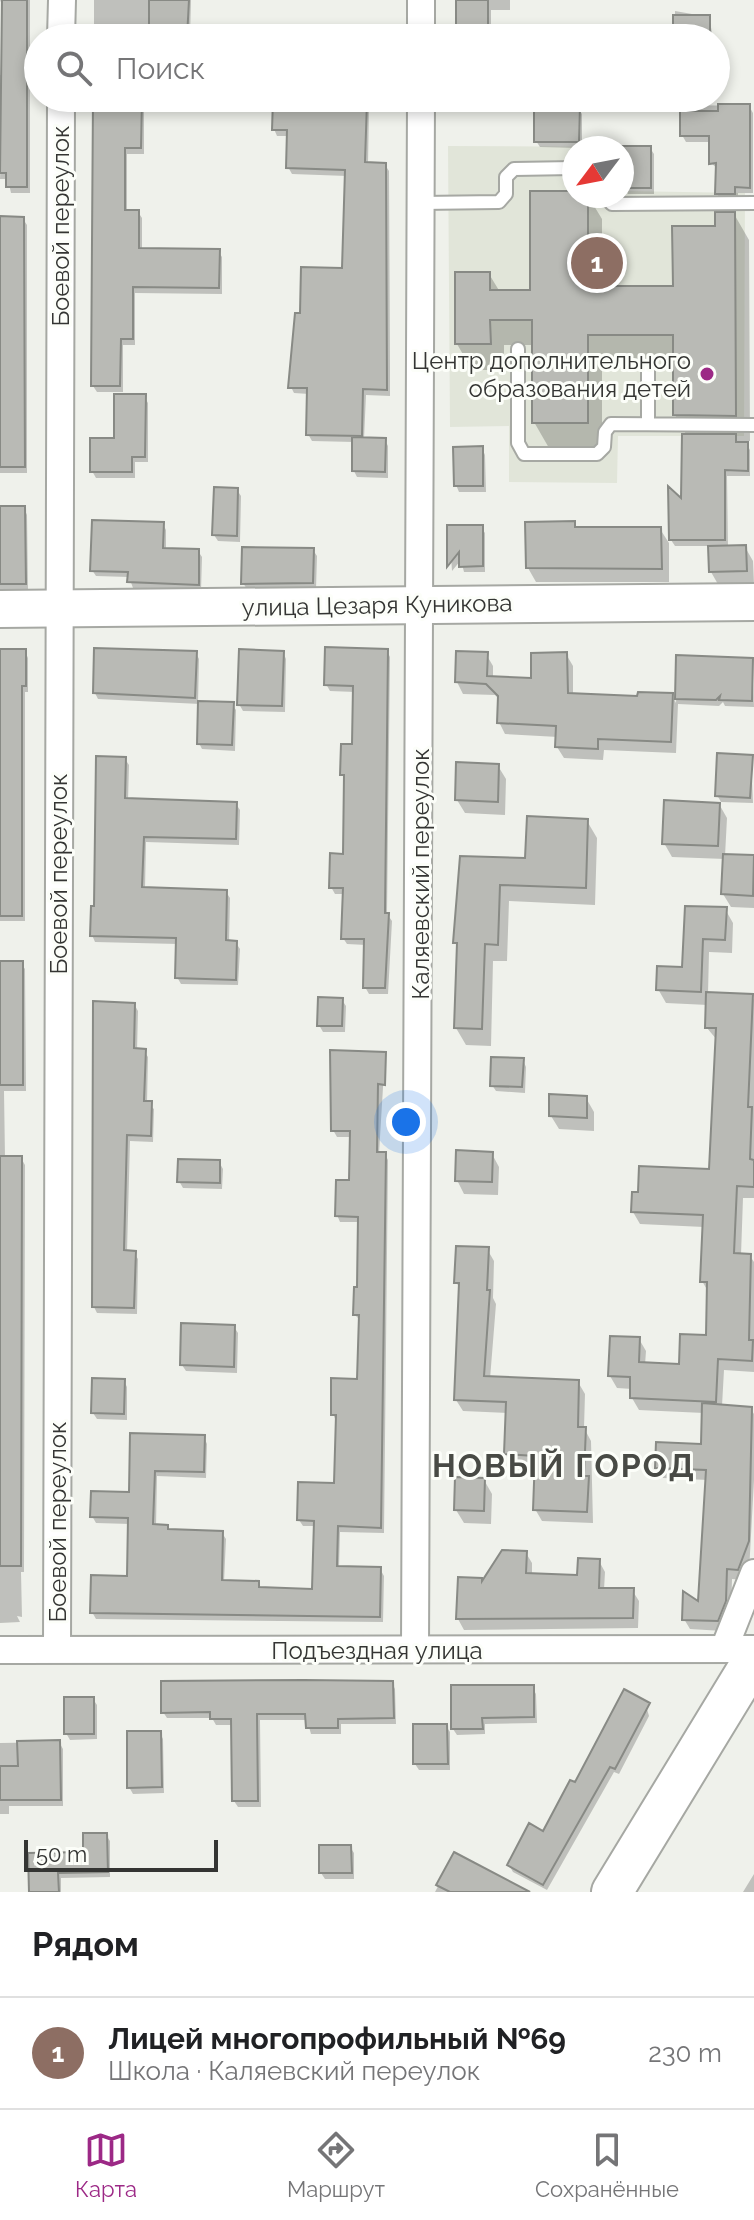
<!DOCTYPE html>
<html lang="ru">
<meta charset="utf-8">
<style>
:root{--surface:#fff;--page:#f2f2f2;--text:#202124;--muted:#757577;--line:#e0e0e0;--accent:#9c2986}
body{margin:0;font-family:Raleway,sans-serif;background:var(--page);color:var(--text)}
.compass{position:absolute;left:562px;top:136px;width:72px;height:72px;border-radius:50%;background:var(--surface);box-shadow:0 4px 12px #0003;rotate:238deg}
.scale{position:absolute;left:24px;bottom:20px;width:194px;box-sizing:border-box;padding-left:8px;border:4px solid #343533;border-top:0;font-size:22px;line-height:28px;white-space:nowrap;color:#343533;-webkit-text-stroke:6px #fcfef9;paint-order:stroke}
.you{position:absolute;left:406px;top:1122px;width:28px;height:28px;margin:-20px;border:6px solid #fff;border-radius:50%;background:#1a73e8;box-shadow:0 0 0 12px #1a73e833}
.badge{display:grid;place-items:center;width:52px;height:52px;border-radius:50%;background:var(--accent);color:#fff;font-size:26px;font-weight:700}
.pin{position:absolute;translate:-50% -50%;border:4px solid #fff;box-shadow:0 2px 8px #0006}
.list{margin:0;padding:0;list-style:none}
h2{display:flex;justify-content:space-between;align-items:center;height:104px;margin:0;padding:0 32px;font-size:34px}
h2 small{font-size:26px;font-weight:400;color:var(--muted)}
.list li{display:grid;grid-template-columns:52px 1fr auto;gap:24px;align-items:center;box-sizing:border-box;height:112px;padding:0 32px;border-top:2px solid var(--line)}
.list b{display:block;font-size:30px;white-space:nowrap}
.list p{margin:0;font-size:26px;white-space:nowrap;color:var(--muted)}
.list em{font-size:26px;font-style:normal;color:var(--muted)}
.icon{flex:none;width:44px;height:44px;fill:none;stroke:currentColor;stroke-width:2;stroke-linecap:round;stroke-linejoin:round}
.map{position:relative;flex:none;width:754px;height:1892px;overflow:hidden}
.search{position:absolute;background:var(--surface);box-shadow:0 4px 12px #0003;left:24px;right:24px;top:24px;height:88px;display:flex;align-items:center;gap:20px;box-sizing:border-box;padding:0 28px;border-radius:44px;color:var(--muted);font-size:30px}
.sheet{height:216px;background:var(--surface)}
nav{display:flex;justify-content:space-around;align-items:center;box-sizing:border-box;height:112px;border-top:2px solid var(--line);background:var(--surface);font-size:22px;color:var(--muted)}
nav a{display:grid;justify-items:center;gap:4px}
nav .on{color:var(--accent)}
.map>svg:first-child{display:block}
.built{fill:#e1e5d9}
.shadow{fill:#0003}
.building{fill:#b9bab5;stroke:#888a85;stroke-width:2}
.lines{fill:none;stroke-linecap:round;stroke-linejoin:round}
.lane-casing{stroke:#a6a8a3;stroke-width:16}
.street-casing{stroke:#a6a8a3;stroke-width:30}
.secondary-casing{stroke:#a6a8a3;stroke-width:40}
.primary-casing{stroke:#a6a8a3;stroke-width:44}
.lane{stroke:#fff;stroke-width:12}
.street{stroke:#fff;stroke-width:26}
.secondary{stroke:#fff;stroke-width:36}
.primary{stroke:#fff;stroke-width:40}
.poi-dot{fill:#9c2986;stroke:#fcfef9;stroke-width:3}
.labels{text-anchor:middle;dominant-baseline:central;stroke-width:6;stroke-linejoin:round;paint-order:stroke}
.street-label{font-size:24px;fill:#343533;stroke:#fcfef9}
.poi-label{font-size:24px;fill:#343533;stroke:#fcfef9;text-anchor:end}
.district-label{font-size:32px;font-weight:bold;letter-spacing:2px;fill:#484a45;stroke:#fcfef9}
</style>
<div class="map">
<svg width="754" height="1892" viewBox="0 0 754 1892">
<rect width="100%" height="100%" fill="#eff1eb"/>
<!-- built -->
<path class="built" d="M 448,146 L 614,147 L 574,148 L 574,196 L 622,196 L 622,191 L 745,193 L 744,436 L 618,436 L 617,483 L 509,482 L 509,426 L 450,427 Z"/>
<!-- shadow -->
<path class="shadow" d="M 0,0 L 30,0 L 30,193 L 11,193 L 8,179 L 0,179 L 3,101 L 0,101 L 0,75 L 4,75 L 4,9 Z
M 94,0 L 191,0 L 190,38 L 94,38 Z
M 459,0 L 510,0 L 510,10 L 491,10 L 491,38 L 459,38 Z
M 675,11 L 709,17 L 713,38 L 675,38 Z
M 358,25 L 384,26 L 387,38 L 358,38 Z
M 94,98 L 144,98 L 144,154 L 127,154 L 127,212 L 138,212 L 142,218 L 142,250 L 218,251 L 222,257 L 222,294 L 135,293 L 135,345 L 123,345 L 123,392 L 97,392 L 93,386 Z
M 461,98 L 505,98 L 505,102 L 463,102 Z
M 366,103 L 369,110 L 368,164 L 385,165 L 389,171 L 390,367 L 390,396 L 366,395 L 364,439 L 385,440 L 388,446 L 388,478 L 357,477 L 354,471 L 354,442 L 312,441 L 308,434 L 309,394 L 294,393 L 291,387 L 302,315 L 344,270 L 347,176 L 292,174 L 288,167 L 289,136 L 277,136 L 274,129 Z
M 682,105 L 749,106 L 753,113 L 753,193 L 738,193 L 738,200 L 721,200 L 717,194 L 718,169 L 711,163 L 711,142 L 686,142 L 682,135 Z
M 578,108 L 582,114 L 582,148 L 540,147 L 536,141 Z
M 650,148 L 654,154 L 654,194 L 628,194 L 624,188 Z
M 574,193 L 588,196 L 602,219 L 602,288 L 675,288 L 717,228 L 734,214 L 749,240 L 750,441 L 745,441 L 750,450 L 750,476 L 727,476 L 728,547 L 745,547 L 753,561 L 754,585 L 719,586 L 711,572 L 710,546 L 675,546 L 671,540 L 683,503 L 687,436 L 675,415 L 675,361 L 602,361 L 602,448 L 549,448 L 534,422 L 534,345 L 504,345 L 504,370 L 472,370 L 457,344 L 489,274 L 500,292 L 532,292 Z
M 0,218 L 23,219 L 27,225 L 27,473 L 0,473 Z
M 144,396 L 148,403 L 148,462 L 135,462 L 135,478 L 96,478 L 92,471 Z
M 482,448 L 485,455 L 486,492 L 459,492 L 456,485 Z
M 237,490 L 241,496 L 240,542 L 218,541 L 214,535 Z
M 0,508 L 24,508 L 27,515 L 28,590 L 0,589 Z
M 574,523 L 578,529 L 660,529 L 669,543 L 669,582 L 536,582 L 528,568 Z
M 163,524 L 166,530 L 166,550 L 198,551 L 202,557 L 201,591 L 133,588 L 129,577 L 96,576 L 92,570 Z
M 449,527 L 481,527 L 485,533 L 485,572 L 464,572 L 461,560 L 452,571 Z
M 313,550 L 317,556 L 316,589 L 247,589 L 243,583 Z
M 0,651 L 25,651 L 28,658 L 28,692 L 25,692 L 25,921 L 0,921 Z
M 387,651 L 390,657 L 387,914 L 392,921 L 388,994 L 369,994 L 365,987 L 366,945 L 347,944 L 343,938 L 345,894 L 335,894 L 331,887 L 345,856 L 346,782 L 342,774 L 353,746 L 355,692 L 330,691 L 326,684 Z
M 283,652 L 286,659 L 285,712 L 243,711 L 239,704 Z
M 196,653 L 199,659 L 198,703 L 232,704 L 236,710 L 235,751 L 202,749 L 199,743 L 200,704 L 98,699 L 95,693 Z
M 486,654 L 493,666 L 493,678 L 534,680 L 566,654 L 573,666 L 573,696 L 639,698 L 672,695 L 676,703 L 678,657 L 752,660 L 754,707 L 725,706 L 723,702 L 719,706 L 678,704 L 676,753 L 604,750 L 603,760 L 564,758 L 557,747 L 558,737 L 505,734 L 499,722 L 500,700 L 495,695 L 463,694 L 457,682 Z
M 751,757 L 753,803 L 721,802 L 717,795 Z
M 125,759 L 129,765 L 128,801 L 236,804 L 240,810 L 239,845 L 146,842 L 145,889 L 226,892 L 230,898 L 229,943 L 236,943 L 240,949 L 238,985 L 181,984 L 177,977 L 178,944 L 95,942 L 92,935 Z
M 498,766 L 506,779 L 505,815 L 465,813 L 457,800 Z
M 719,804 L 727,818 L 725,856 L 754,858 L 754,908 L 731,907 L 723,894 L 725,859 L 672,857 L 664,843 Z
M 587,821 L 597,838 L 595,905 L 509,901 L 507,961 L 493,961 L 491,1046 L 466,1045 L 456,1028 L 459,950 L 455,942 L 462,858 L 527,861 Z
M 687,908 L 725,909 L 733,923 L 732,953 L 709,952 L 708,994 L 752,996 L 754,1000 L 754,1198 L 743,1198 L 741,1255 L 750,1256 L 754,1262 L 754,1372 L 724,1370 L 722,1406 L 751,1409 L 754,1414 L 754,1480 L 749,1572 L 744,1580 L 732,1579 L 731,1612 L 723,1631 L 690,1629 L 684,1619 L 699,1605 L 708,1480 L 663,1478 L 657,1468 L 703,1446 L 704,1413 L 639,1410 L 632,1398 L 632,1389 L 617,1388 L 610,1376 L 639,1339 L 646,1351 L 645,1365 L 681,1366 L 708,1338 L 709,1293 L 702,1281 L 704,1227 L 640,1224 L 633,1212 L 711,1171 L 717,1040 L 707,1028 L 708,1005 L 666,1003 L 658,989 L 684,969 Z
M 0,963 L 21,963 L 25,969 L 26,1091 L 4,1091 L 5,1158 L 21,1158 L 25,1165 L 24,1572 L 21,1572 L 22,1617 L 17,1616 L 20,1622 L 0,1623 Z
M 342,1000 L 346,1006 L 345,1032 L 323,1032 L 319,1025 Z
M 134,1004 L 138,1011 L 137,1051 L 144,1051 L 148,1057 L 147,1103 L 154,1109 L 153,1142 L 130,1141 L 127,1252 L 134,1253 L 138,1259 L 137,1314 L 97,1313 L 94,1307 Z
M 385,1054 L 379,1154 L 385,1154 L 388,1160 L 384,1533 L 340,1532 L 339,1568 L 380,1569 L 384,1576 L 383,1622 L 96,1619 L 92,1612 L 129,1578 L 130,1524 L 96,1523 L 92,1516 L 131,1494 L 132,1435 L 204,1437 L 207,1444 L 206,1478 L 157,1476 L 156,1527 L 167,1527 L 170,1531 L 222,1533 L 226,1539 L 224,1582 L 258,1583 L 262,1589 L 314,1591 L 316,1526 L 303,1526 L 299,1520 L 336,1485 L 336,1421 L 333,1414 L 358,1381 L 361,1321 L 355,1315 L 359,1289 L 360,1222 L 340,1222 L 337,1215 L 351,1182 L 352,1137 L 337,1137 L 333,1130 Z
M 523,1060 L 526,1067 L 525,1093 L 496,1091 L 492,1085 Z
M 586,1098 L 594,1112 L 594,1131 L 559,1129 L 551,1116 Z
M 492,1154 L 499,1167 L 498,1195 L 464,1194 L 457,1180 Z
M 219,1162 L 223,1169 L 222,1189 L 183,1188 L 179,1181 Z
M 487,1249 L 494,1261 L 493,1298 L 496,1304 L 490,1379 L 578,1382 L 585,1394 L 584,1428 L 591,1441 L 593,1523 L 542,1521 L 535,1509 L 537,1467 L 513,1466 L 506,1454 L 508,1413 L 463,1411 L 456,1400 L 461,1290 L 456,1282 Z
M 234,1327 L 238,1333 L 237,1373 L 186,1371 L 182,1365 Z
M 124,1381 L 127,1387 L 127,1420 L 97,1419 L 93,1413 Z
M 484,1480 L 492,1494 L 491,1524 L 464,1523 L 456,1510 Z
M 526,1553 L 532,1563 L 532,1575 L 579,1577 L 599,1561 L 605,1572 L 604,1590 L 632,1590 L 639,1601 L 638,1628 L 464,1630 L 458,1619 L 482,1583 Z
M 392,1683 L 395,1689 L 396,1724 L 341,1724 L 341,1734 L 311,1734 L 307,1720 L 260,1720 L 261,1807 L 238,1807 L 234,1801 L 233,1725 L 216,1725 L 212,1718 L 167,1718 L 163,1712 Z
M 532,1687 L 536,1694 L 537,1723 L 485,1724 L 485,1734 L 457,1735 L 453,1729 Z
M 93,1699 L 97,1705 L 97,1739 L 70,1740 L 66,1733 Z
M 645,1702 L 649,1716 L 619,1774 L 614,1772 L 547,1890 L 513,1872 L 509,1865 L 544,1834 L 576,1785 Z
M 446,1726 L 450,1732 L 450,1770 L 419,1770 L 415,1764 Z
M 160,1733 L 163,1739 L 164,1793 L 133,1794 L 129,1787 Z
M 59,1742 L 63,1749 L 63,1806 L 9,1806 L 9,1814 L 0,1814 L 0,1743 Z
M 106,1835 L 110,1841 L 110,1877 L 61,1878 L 61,1892 L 31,1892 L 30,1855 L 85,1854 Z
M 350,1847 L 354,1853 L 354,1879 L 325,1879 L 321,1873 Z
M 455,1854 L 512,1892 L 435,1892 Z
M 754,1874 L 754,1892 L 743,1892 Z"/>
<!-- building -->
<path class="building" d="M 2,0 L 27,0 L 27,187 L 6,187 L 6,173 L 0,173 Z
M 149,0 L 189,0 L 187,38 L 149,38 Z
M 456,0 L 488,0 L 488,38 L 456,38 Z
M 673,15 L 710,15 L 710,38 L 673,38 Z
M 93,98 L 142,98 L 141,148 L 125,148 L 125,210 L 139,210 L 139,248 L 220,249 L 219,288 L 133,287 L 133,339 L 121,339 L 120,386 L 91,386 Z
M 273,99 L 367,101 L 365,162 L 386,163 L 387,390 L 363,389 L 362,436 L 306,435 L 307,388 L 288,388 L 295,313 L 300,313 L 301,267 L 342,268 L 345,170 L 286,168 L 287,130 L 272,130 Z
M 718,104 L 750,104 L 750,188 L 735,187 L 735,194 L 715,194 L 716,163 L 709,164 L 709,136 L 680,136 L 680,111 L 718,111 Z
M 534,105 L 580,106 L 579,142 L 534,142 Z
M 622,146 L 651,146 L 651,188 L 622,188 Z
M 530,191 L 574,191 L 574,196 L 588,196 L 588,286 L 673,286 L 672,226 L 715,226 L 715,212 L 735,212 L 736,416 L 673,415 L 673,335 L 588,335 L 588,423 L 532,423 L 532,320 L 490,320 L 491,344 L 455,344 L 455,272 L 490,272 L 490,290 L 530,290 Z
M 0,216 L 24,217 L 25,467 L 0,467 Z
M 114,394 L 146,394 L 145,457 L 132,457 L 132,472 L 90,472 L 90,438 L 114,438 Z
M 682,434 L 736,434 L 736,442 L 748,442 L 748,471 L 725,470 L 725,540 L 669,540 L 668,486 L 681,498 Z
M 352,437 L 386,438 L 385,472 L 352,471 Z
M 483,446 L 483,486 L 454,486 L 453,447 Z
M 214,487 L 238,488 L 237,536 L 212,535 Z
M 0,506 L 25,506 L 26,584 L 0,584 Z
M 92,520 L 164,522 L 163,548 L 199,549 L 199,585 L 127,582 L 128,572 L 90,571 Z
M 575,521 L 575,527 L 661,527 L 662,569 L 526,568 L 525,522 Z
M 447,525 L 483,525 L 483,566 L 459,567 L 459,552 L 447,567 Z
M 746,545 L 747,571 L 709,572 L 708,546 Z
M 242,547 L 314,548 L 313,583 L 241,584 Z
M 325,647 L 388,649 L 385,913 L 389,913 L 385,988 L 363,988 L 364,939 L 341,939 L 343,888 L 329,888 L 330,853 L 343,854 L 344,775 L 340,775 L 341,744 L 352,744 L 353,686 L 324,685 Z
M 94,648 L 197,651 L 195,698 L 93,693 Z
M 0,649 L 26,649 L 26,686 L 22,686 L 22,916 L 0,916 Z
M 239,649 L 284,651 L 282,706 L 237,705 Z
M 456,651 L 488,652 L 487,676 L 531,678 L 531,653 L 567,652 L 568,693 L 637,696 L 638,692 L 673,693 L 671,742 L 598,739 L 598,749 L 555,747 L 556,726 L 497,723 L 498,696 L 486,684 L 455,682 Z
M 676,655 L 753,658 L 752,701 L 719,700 L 720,696 L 716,700 L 675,699 Z
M 198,701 L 234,702 L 232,745 L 197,744 Z
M 717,753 L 753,755 L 750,798 L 715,796 Z
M 96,756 L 126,757 L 125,798 L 237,802 L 236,839 L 144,837 L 142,887 L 227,890 L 226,940 L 237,941 L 236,980 L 175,978 L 176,938 L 90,936 L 91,906 L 94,906 Z
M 456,762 L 499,764 L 498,802 L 455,800 Z
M 664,800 L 720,803 L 718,846 L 662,844 Z
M 527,816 L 588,819 L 586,888 L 500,885 L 498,945 L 485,944 L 482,1029 L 454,1028 L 457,943 L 453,943 L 460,856 L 525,858 Z
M 723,854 L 754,855 L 753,896 L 721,894 Z
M 685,906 L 727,907 L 725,940 L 703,939 L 701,992 L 656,990 L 657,966 L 682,967 Z
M 0,961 L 23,961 L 23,1085 L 0,1085 Z
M 706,992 L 753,994 L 748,1107 L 752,1107 L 750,1159 L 754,1160 L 754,1187 L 737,1186 L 734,1253 L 751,1254 L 749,1340 L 753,1340 L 752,1361 L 718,1359 L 716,1402 L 630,1398 L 630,1377 L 608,1376 L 610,1336 L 640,1337 L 639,1362 L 679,1364 L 680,1334 L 706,1335 L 707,1282 L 700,1282 L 703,1215 L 631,1212 L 632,1192 L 638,1192 L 639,1166 L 709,1169 L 716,1028 L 705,1028 Z
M 318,997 L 343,998 L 342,1026 L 317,1026 Z
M 93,1001 L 135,1003 L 134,1048 L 146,1049 L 144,1101 L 152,1101 L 151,1136 L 127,1135 L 124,1250 L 136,1251 L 134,1308 L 92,1307 Z
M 330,1050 L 386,1052 L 385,1085 L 378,1084 L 377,1152 L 386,1152 L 381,1528 L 338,1526 L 337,1566 L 381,1567 L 380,1617 L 90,1613 L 91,1575 L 127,1576 L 128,1518 L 90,1517 L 91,1491 L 129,1492 L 130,1433 L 205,1435 L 204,1472 L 155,1471 L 153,1524 L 168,1525 L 168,1529 L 223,1531 L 222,1580 L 259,1581 L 259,1587 L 312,1589 L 314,1521 L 297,1520 L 298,1482 L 334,1483 L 336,1415 L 331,1415 L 331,1378 L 357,1379 L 359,1315 L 353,1315 L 354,1287 L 357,1287 L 358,1217 L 335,1216 L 336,1180 L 349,1180 L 350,1131 L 331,1131 Z
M 491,1057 L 524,1058 L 522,1087 L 490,1086 Z
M 549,1094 L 587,1096 L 587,1118 L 549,1116 Z
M 456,1150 L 493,1152 L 492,1182 L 455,1181 Z
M 0,1156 L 22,1156 L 21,1566 L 0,1566 Z
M 178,1159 L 220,1160 L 220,1183 L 177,1182 Z
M 456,1246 L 489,1247 L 487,1290 L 490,1290 L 484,1376 L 579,1380 L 578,1427 L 586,1427 L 584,1476 L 589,1476 L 587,1512 L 533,1510 L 535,1456 L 504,1454 L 506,1402 L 454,1400 L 459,1283 L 454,1283 Z
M 181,1323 L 235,1325 L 234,1367 L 180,1365 Z
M 92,1378 L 125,1379 L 124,1414 L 91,1413 Z
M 702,1403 L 752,1407 L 749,1541 L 738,1570 L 727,1569 L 726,1601 L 718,1621 L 682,1620 L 683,1591 L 698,1601 L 706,1470 L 655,1468 L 656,1442 L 701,1444 Z
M 455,1477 L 485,1478 L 484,1511 L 454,1510 Z
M 502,1550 L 527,1551 L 526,1573 L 577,1575 L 578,1558 L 600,1559 L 599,1588 L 634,1588 L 633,1618 L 456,1619 L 458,1577 L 482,1578 L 482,1581 Z
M 304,1680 L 393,1681 L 394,1718 L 338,1719 L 338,1728 L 306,1728 L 305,1714 L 257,1714 L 258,1801 L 232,1801 L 231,1719 L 210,1719 L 210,1712 L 161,1713 L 161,1681 Z
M 451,1685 L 534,1685 L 534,1717 L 482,1718 L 483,1729 L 451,1729 Z
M 624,1689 L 650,1703 L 615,1769 L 610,1767 L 543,1885 L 507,1865 L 529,1823 L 543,1831 L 570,1780 L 575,1782 Z
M 64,1697 L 94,1697 L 94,1734 L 64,1734 Z
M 413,1724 L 447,1724 L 448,1764 L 413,1764 Z
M 127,1731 L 161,1731 L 162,1787 L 127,1788 Z
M 60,1740 L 61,1800 L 0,1800 L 0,1766 L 18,1766 L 17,1741 Z
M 83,1833 L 107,1833 L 108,1872 L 58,1873 L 59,1892 L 29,1892 L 28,1853 L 83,1852 Z
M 319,1845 L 351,1845 L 352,1873 L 319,1873 Z
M 454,1852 L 530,1892 L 450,1892 L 436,1885 Z"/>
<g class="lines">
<defs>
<path id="lane" d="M 604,196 L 612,204 L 754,203
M 421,203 L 499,202 L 506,194 L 506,177 L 514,169 L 574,168
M 518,349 L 518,443 L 524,454 L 597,454 L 604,447 L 605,432 L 611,424 L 754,425
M 648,424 L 648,366"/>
<path id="street" d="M 61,38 L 62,0
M 421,38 L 421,0
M 415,1649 L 421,98
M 724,1649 L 754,1573
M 0,1650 L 754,1649
M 57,1650 L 61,98"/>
<path id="secondary" d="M 0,609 L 754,602"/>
<path id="primary" d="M 612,1892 L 754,1659"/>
</defs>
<!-- lane casing -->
<use href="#lane" class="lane-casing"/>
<!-- street casing -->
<use href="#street" class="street-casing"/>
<!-- secondary casing -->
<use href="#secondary" class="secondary-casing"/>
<!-- primary casing -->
<use href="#primary" class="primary-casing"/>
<!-- lane -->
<use href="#lane" class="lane"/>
<!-- street -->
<use href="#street" class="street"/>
<!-- secondary -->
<use href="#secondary" class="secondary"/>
<!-- primary -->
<use href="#primary" class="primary"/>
</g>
<!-- markers -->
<circle class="poi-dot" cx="707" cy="374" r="8"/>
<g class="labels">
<!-- street labels -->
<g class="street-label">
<text transform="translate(60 226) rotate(-90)">Боевой переулок</text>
<text transform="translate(377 605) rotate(-1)">улица Цезаря Куникова</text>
<text transform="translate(58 874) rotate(-90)">Боевой переулок</text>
<text transform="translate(420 874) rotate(-90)">Каляевский переулок</text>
<text transform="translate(57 1522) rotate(-90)">Боевой переулок</text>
<text x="377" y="1650">Подъездная улица</text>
</g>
<!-- poi labels -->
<g class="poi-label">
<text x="691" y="360">Центр дополнительного<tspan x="691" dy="28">образования детей</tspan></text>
</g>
<!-- district labels -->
<g class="district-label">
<text x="564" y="1465">НОВЫЙ ГОРОД</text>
</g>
</g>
</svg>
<svg class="compass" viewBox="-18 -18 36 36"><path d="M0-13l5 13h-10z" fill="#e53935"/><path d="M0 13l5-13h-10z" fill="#757577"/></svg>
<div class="scale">50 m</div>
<div class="you"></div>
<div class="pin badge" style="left:597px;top:263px;background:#8d6e63">1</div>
<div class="search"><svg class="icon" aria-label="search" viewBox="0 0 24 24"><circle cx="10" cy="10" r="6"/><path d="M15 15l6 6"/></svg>Поиск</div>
</div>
<section class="sheet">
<h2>Рядом<small></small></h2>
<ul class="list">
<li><span class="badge" style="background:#8d6e63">1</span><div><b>Лицей многопрофильный №69</b><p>Школа · Каляевский переулок</p></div><em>230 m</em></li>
</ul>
</section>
<nav>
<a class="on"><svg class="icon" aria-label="map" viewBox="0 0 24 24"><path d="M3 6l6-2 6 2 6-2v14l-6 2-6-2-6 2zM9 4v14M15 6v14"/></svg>Карта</a>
<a><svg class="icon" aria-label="directions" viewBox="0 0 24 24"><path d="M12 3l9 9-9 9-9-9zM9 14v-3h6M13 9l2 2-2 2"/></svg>Маршрут</a>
<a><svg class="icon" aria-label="saved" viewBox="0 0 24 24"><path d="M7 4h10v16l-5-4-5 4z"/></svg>Сохранённые</a>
</nav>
